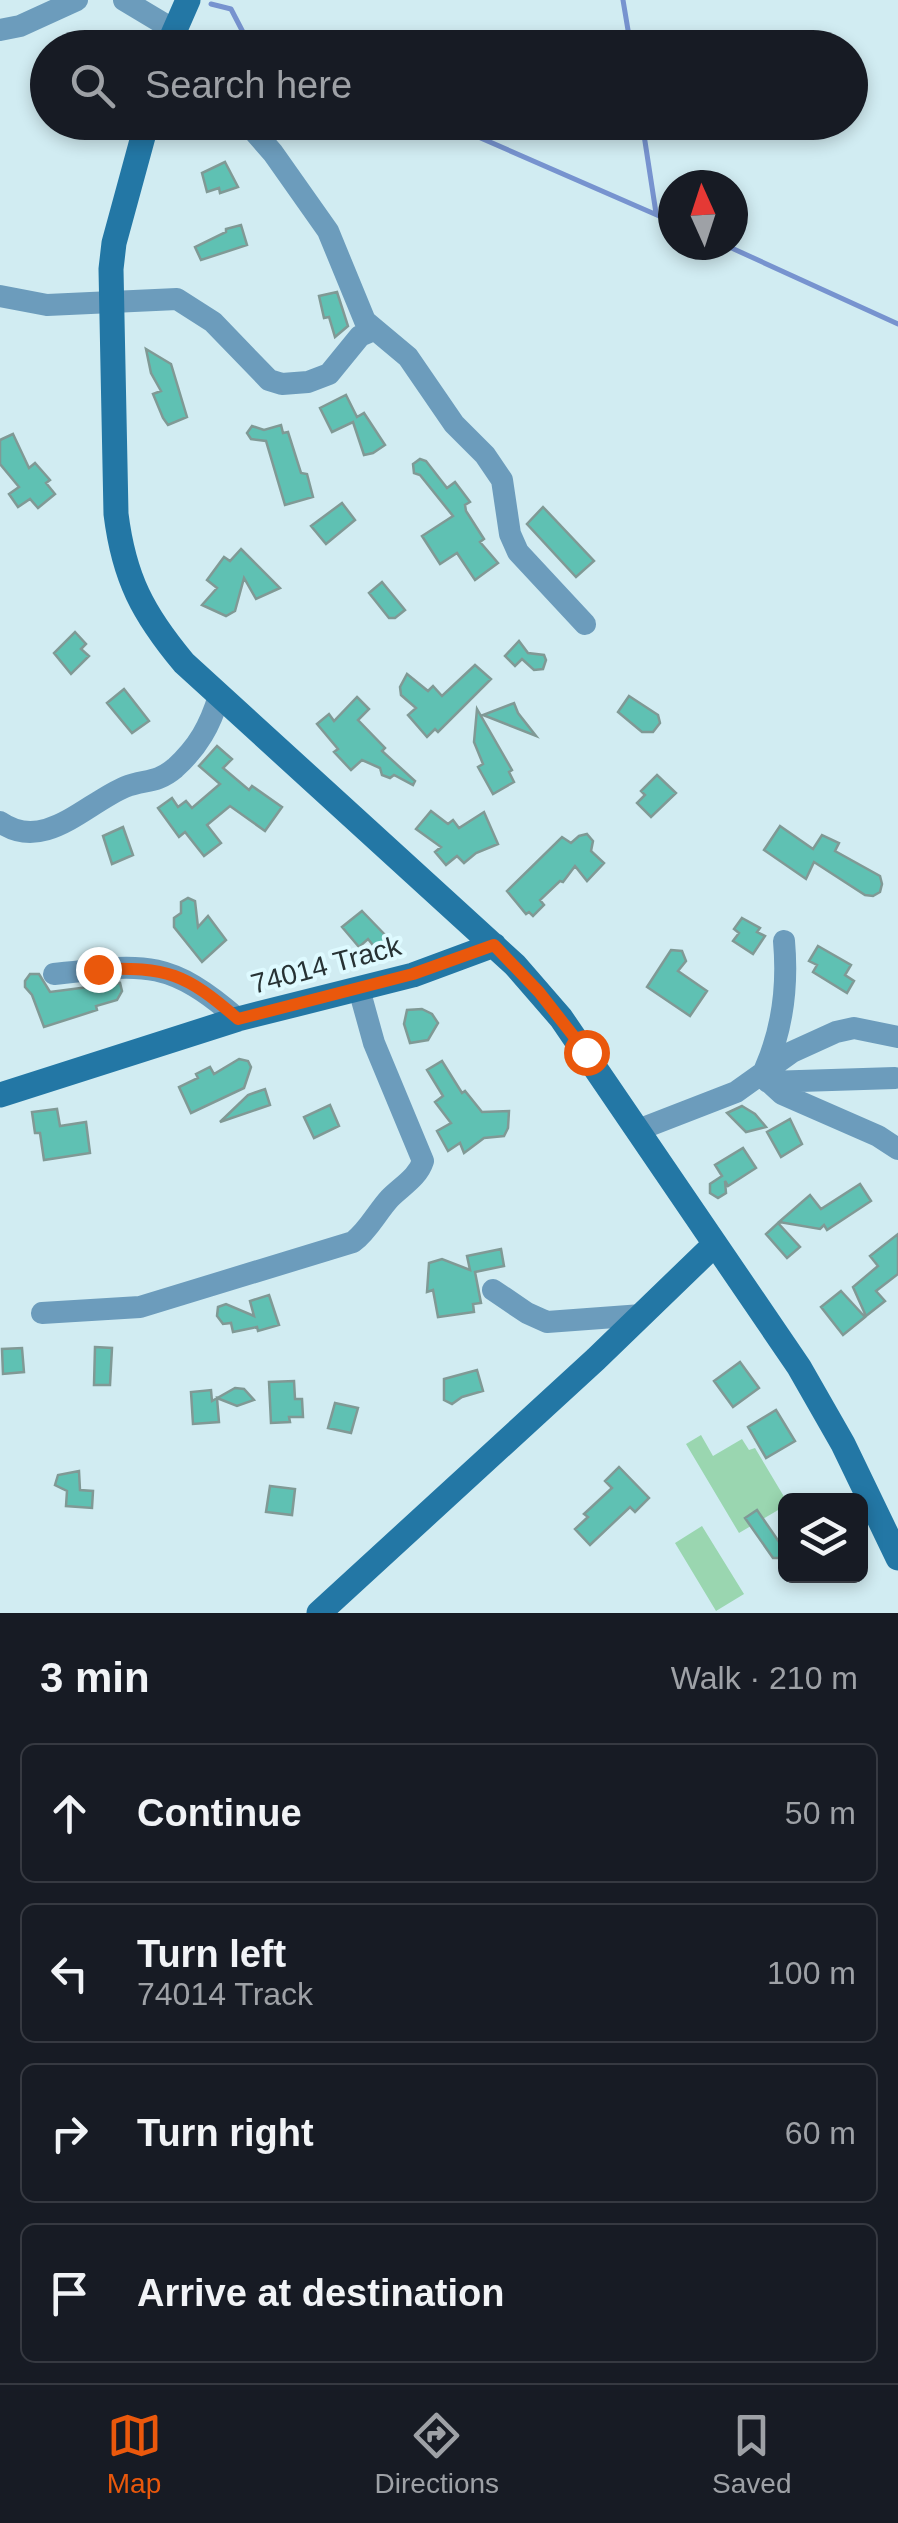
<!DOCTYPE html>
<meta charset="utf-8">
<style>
:root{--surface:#171b24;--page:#20242c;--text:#f1f3f6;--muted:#9ea1a6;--line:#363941;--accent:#ea580c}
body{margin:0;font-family:Helvetica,sans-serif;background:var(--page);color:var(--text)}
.controls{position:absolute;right:30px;bottom:30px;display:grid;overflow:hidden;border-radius:15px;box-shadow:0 5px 15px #0003}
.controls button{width:90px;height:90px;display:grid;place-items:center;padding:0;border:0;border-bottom:2px solid var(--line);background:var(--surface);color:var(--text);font:50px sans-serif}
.compass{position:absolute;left:658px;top:170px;width:90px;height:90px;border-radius:50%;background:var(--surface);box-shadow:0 5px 15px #0003;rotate:357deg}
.stop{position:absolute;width:30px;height:30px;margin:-22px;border:8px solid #ea580c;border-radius:50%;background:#fff}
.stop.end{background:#ea580c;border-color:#fff;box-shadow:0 2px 10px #0008}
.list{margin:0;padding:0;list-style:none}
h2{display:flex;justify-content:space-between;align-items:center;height:130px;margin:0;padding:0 40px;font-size:42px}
h2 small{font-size:32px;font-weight:400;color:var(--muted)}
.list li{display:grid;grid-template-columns:65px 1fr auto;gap:30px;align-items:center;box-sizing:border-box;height:140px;margin:0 20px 20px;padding:0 20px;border:2px solid var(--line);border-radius:15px}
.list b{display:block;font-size:38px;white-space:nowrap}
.list p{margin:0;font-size:32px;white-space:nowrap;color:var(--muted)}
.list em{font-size:32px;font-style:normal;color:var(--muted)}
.icon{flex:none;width:55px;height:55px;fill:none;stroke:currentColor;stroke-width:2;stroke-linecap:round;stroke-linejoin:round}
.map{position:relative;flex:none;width:898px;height:1613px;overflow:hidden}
.search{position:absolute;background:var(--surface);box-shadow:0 5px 15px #0003;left:30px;right:30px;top:30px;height:110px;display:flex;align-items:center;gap:25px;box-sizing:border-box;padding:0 35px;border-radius:55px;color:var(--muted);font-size:38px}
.sheet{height:770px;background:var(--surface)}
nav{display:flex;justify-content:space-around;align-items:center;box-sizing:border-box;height:140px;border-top:2px solid var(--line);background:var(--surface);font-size:28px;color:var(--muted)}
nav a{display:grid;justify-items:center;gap:5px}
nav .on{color:var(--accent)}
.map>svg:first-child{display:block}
.green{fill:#9ad6b0}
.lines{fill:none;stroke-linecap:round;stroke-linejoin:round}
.stream{stroke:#7793cf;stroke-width:5}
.building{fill:#5fc1b3;stroke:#809995;stroke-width:2.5}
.street{stroke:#6c9cbc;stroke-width:22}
.secondary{stroke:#2377a5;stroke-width:25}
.route{stroke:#ea580c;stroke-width:12}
.labels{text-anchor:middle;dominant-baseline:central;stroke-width:8;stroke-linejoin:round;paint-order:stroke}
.street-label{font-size:28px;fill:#273234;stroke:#defaff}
</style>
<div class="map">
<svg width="898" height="1613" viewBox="0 0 898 1613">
<rect width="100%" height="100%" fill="#d1ecf2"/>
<!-- green -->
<path class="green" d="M 701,1435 L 713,1456 L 742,1439 L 749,1450 L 755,1448 L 786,1500 L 785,1506 L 739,1533 L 686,1444 Z
M 702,1526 L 744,1594 L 716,1611 L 675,1543 Z"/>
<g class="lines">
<!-- stream -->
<path class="stream" d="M 623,0 L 631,48
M 211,4 L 231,9 L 245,36 L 257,48
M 444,122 L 673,222
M 642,122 L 656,213
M 725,245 L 898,324"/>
</g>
<!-- building -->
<path class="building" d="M 225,162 L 238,187 L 220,193 L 219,188 L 207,192 L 202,173 Z
M 241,225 L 247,245 L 201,260 L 195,247 L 226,232 L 226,229 Z
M 337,292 L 348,326 L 335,337 L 329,317 L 324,318 L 319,296 Z
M 146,349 L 171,364 L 187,417 L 168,425 L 163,418 L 153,394 L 161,391 L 151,373 Z
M 346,395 L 357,417 L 364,413 L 385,445 L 373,453 L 364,455 L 353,422 L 332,432 L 320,408 Z
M 281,425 L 283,433 L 288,432 L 301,473 L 307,474 L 313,497 L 285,505 L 266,441 L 251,439 L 247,433 L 252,426 L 264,430 Z
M 13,434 L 29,468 L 35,463 L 50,480 L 46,483 L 55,494 L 38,508 L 30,499 L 18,507 L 9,494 L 19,487 L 0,464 L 0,440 Z
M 420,459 L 426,461 L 447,488 L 455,482 L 470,502 L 465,505 L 466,511 L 484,539 L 480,542 L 498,563 L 475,580 L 457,553 L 440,564 L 422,536 L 453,516 L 420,475 L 414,473 L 413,464 Z
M 342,503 L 355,520 L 326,544 L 311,526 Z
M 543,507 L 594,561 L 576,577 L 527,524 Z
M 241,549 L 280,588 L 256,599 L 244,578 L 235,611 L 226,616 L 202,605 L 217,588 L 207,580 L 224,557 L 230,561 Z
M 382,582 L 405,610 L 395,618 L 389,618 L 369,593 Z
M 75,632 L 86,644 L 81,649 L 89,656 L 71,674 L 54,653 Z
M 519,641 L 528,653 L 544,655 L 546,660 L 543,669 L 534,670 L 522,659 L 515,666 L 505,656 Z
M 475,665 L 491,679 L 438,732 L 435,729 L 427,737 L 408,715 L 416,708 L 401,695 L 400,687 L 407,674 L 428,691 L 433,686 L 442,696 Z
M 124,689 L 149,721 L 132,733 L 107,703 Z
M 629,696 L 658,715 L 660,723 L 653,732 L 642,732 L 618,712 Z
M 357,697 L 369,709 L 358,720 L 385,748 L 382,751 L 415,781 L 413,785 L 394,775 L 390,778 L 382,775 L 380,768 L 362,760 L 351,770 L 334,752 L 338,749 L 317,724 L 329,714 L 334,721 Z
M 514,703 L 518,713 L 536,736 L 483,715 Z
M 477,709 L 512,770 L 509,772 L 514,782 L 493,794 L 478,767 L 483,764 L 474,742 Z
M 217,746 L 232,759 L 223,768 L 249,790 L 252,786 L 282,807 L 265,831 L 230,806 L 207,825 L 221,843 L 204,856 L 185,832 L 179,837 L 158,808 L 172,798 L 178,807 L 186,801 L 192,808 L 220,784 L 199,766 Z
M 657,775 L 676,793 L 651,817 L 637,803 L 645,795 L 641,791 Z
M 431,811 L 448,824 L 453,820 L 459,828 L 484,812 L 498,844 L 476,853 L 464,863 L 457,856 L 446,865 L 435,852 L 441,847 L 416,829 Z
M 780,826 L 813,849 L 822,835 L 839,843 L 835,851 L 880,876 L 882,884 L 880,892 L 873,896 L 865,895 L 814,862 L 806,879 L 764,850 Z
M 123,827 L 133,855 L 112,864 L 103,836 Z
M 587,834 L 593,841 L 591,851 L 604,863 L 587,881 L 575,866 L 563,882 L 560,881 L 540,900 L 544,905 L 533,916 L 529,912 L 526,914 L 507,891 L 562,837 L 571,843 L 579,836 Z
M 188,898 L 195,901 L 198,927 L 208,916 L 226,940 L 202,962 L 174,927 L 174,918 L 181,913 L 181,902 Z
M 362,911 L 390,940 L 377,950 L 368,939 L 359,947 L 342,927 Z
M 742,918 L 760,928 L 757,932 L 765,936 L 753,954 L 733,941 L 739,933 L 734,929 Z
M 818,946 L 851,965 L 845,975 L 854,981 L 847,993 L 813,972 L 817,965 L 809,961 Z
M 671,950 L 682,951 L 686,961 L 678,971 L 707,991 L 690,1016 L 647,987 Z
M 30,974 L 39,974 L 50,992 L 120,983 L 122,991 L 117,1000 L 96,1006 L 97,1010 L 44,1027 L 32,995 L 25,987 L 25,981 Z
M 422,1009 L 432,1014 L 438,1023 L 428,1040 L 410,1043 L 404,1024 L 407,1010 Z
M 239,1059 L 248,1061 L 251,1067 L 244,1088 L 191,1113 L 179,1087 L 198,1078 L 196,1074 L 210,1067 L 214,1074 Z
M 442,1061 L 462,1093 L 465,1091 L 482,1112 L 509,1111 L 508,1128 L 504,1136 L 484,1138 L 464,1153 L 460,1143 L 448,1151 L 437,1131 L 451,1123 L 435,1102 L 443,1096 L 427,1070 Z
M 265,1089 L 270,1105 L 220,1122 L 248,1095 Z
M 330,1105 L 339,1126 L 314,1138 L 304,1117 Z
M 742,1106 L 755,1114 L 766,1127 L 746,1132 L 727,1113 Z
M 57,1109 L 60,1126 L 86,1122 L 90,1153 L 44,1160 L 40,1133 L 35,1133 L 32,1112 Z
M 790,1119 L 802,1144 L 781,1157 L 767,1132 Z
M 743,1148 L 756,1168 L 728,1186 L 725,1181 L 726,1193 L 718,1198 L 710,1193 L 710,1184 L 722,1176 L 715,1165 Z
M 860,1184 L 871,1201 L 827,1230 L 824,1225 L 820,1229 L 779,1222 L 810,1195 L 821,1209 Z
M 778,1223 L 800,1247 L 787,1258 L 766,1234 Z
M 898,1234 L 898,1274 L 876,1291 L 885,1301 L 866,1316 L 853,1287 L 878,1266 L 870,1256 Z
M 501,1249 L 504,1266 L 475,1272 L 481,1303 L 473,1304 L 474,1312 L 438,1317 L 433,1290 L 427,1292 L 429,1263 L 442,1259 L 470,1270 L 467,1256 Z
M 841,1291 L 865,1317 L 843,1335 L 821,1307 Z
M 269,1295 L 279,1325 L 258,1331 L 257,1327 L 233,1332 L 231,1323 L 223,1324 L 217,1316 L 218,1307 L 226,1304 L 254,1316 L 250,1301 Z
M 95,1347 L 112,1348 L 110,1385 L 94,1385 Z
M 22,1348 L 24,1372 L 3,1374 L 2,1349 Z
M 740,1362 L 759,1388 L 733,1407 L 714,1381 Z
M 477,1370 L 483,1391 L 462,1397 L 452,1404 L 444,1400 L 444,1379 Z
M 294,1381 L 295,1399 L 302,1399 L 303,1417 L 289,1417 L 290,1422 L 271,1423 L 269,1382 Z
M 235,1388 L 244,1389 L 254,1400 L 237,1406 L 217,1398 L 219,1422 L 193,1424 L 191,1392 L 211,1390 L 212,1401 Z
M 335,1403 L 358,1408 L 351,1433 L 328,1428 Z
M 776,1410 L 795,1441 L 766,1458 L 748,1427 Z
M 619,1467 L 649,1498 L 635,1512 L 630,1507 L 590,1545 L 575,1529 L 588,1517 L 584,1514 L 612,1488 L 605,1481 Z
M 79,1471 L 80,1490 L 93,1491 L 92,1508 L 66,1506 L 67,1491 L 55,1485 L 58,1475 Z
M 270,1486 L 295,1489 L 292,1515 L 266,1512 Z
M 757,1510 L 786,1552 L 778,1558 L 773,1558 L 745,1518 Z"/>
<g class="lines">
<!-- street -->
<path class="street" d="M 124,0 L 164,24 L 177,48
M 0,30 L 20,26 L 77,0
M 246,122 L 273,153 L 328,231 L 365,321 L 408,357 L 454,424 L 485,455 L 502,480 L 510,534 L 518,552 L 585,624
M 0,296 L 47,305 L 177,299 L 213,322 L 269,380 L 282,384 L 308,382 L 329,374 L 360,336 L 374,330
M 0,822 C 44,853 85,804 125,787 C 145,779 156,784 175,768 C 198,747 210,726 219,696
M 54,974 C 143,964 168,958 238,1019
M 765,1069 C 783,1028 788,986 784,941
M 768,1082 L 895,1078
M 770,1083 L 782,1094 L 878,1136 L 898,1149
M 638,1130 L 736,1092 L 792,1052 L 836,1032 L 854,1028 L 898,1037
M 493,1290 L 527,1313 L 547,1322 L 642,1315
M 42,1313 L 140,1307 L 353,1242 C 368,1231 377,1212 390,1198 C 402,1186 418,1177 423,1161 L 374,1043 L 359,989"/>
<!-- secondary -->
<path class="secondary" d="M 167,48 L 188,0
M 147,122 L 114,243 L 111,269 L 116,514 C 124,578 143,614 184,663 L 515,965 L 561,1018 L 799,1367 L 843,1444 L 898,1558
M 0,1095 L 238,1019 L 413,975 L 494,945
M 319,1613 L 596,1359 L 714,1245"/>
</g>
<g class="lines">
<!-- route -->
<path class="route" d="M 98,969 C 168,967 185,973 238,1019 L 413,974 L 494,945 L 539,992 L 586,1052"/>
</g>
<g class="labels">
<!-- street labels -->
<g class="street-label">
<text transform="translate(326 965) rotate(-15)">74014 Track</text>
</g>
</g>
</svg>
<div class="controls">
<button><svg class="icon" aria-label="layers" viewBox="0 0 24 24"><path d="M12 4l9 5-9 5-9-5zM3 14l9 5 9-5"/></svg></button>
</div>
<svg class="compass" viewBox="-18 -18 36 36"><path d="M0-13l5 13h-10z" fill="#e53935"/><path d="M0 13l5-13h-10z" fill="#9ea1a6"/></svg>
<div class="stop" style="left:586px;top:1052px"></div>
<div class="stop end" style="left:98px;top:969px"></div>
<div class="search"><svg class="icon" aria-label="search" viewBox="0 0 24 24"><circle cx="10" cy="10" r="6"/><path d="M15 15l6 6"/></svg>Search here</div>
</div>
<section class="sheet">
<h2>3 min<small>Walk · 210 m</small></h2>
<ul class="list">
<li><svg class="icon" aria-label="ahead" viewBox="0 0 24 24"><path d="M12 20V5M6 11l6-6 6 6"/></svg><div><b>Continue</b></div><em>50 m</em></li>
<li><svg class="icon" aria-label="left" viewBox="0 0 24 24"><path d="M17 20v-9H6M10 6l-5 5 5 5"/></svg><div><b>Turn left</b><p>74014 Track</p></div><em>100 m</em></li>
<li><svg class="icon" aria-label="right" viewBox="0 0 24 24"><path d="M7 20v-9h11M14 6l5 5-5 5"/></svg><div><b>Turn right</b></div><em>60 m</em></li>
<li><svg class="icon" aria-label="arrive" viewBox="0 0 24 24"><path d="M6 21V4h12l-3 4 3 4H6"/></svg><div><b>Arrive at destination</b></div></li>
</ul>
</section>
<nav>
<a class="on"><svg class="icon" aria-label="map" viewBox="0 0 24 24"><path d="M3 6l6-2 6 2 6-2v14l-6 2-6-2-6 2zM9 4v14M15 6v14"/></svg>Map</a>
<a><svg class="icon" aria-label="directions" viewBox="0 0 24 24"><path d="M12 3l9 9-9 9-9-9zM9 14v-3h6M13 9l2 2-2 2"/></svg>Directions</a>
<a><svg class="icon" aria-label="saved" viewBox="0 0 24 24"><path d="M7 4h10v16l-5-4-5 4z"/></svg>Saved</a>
</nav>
